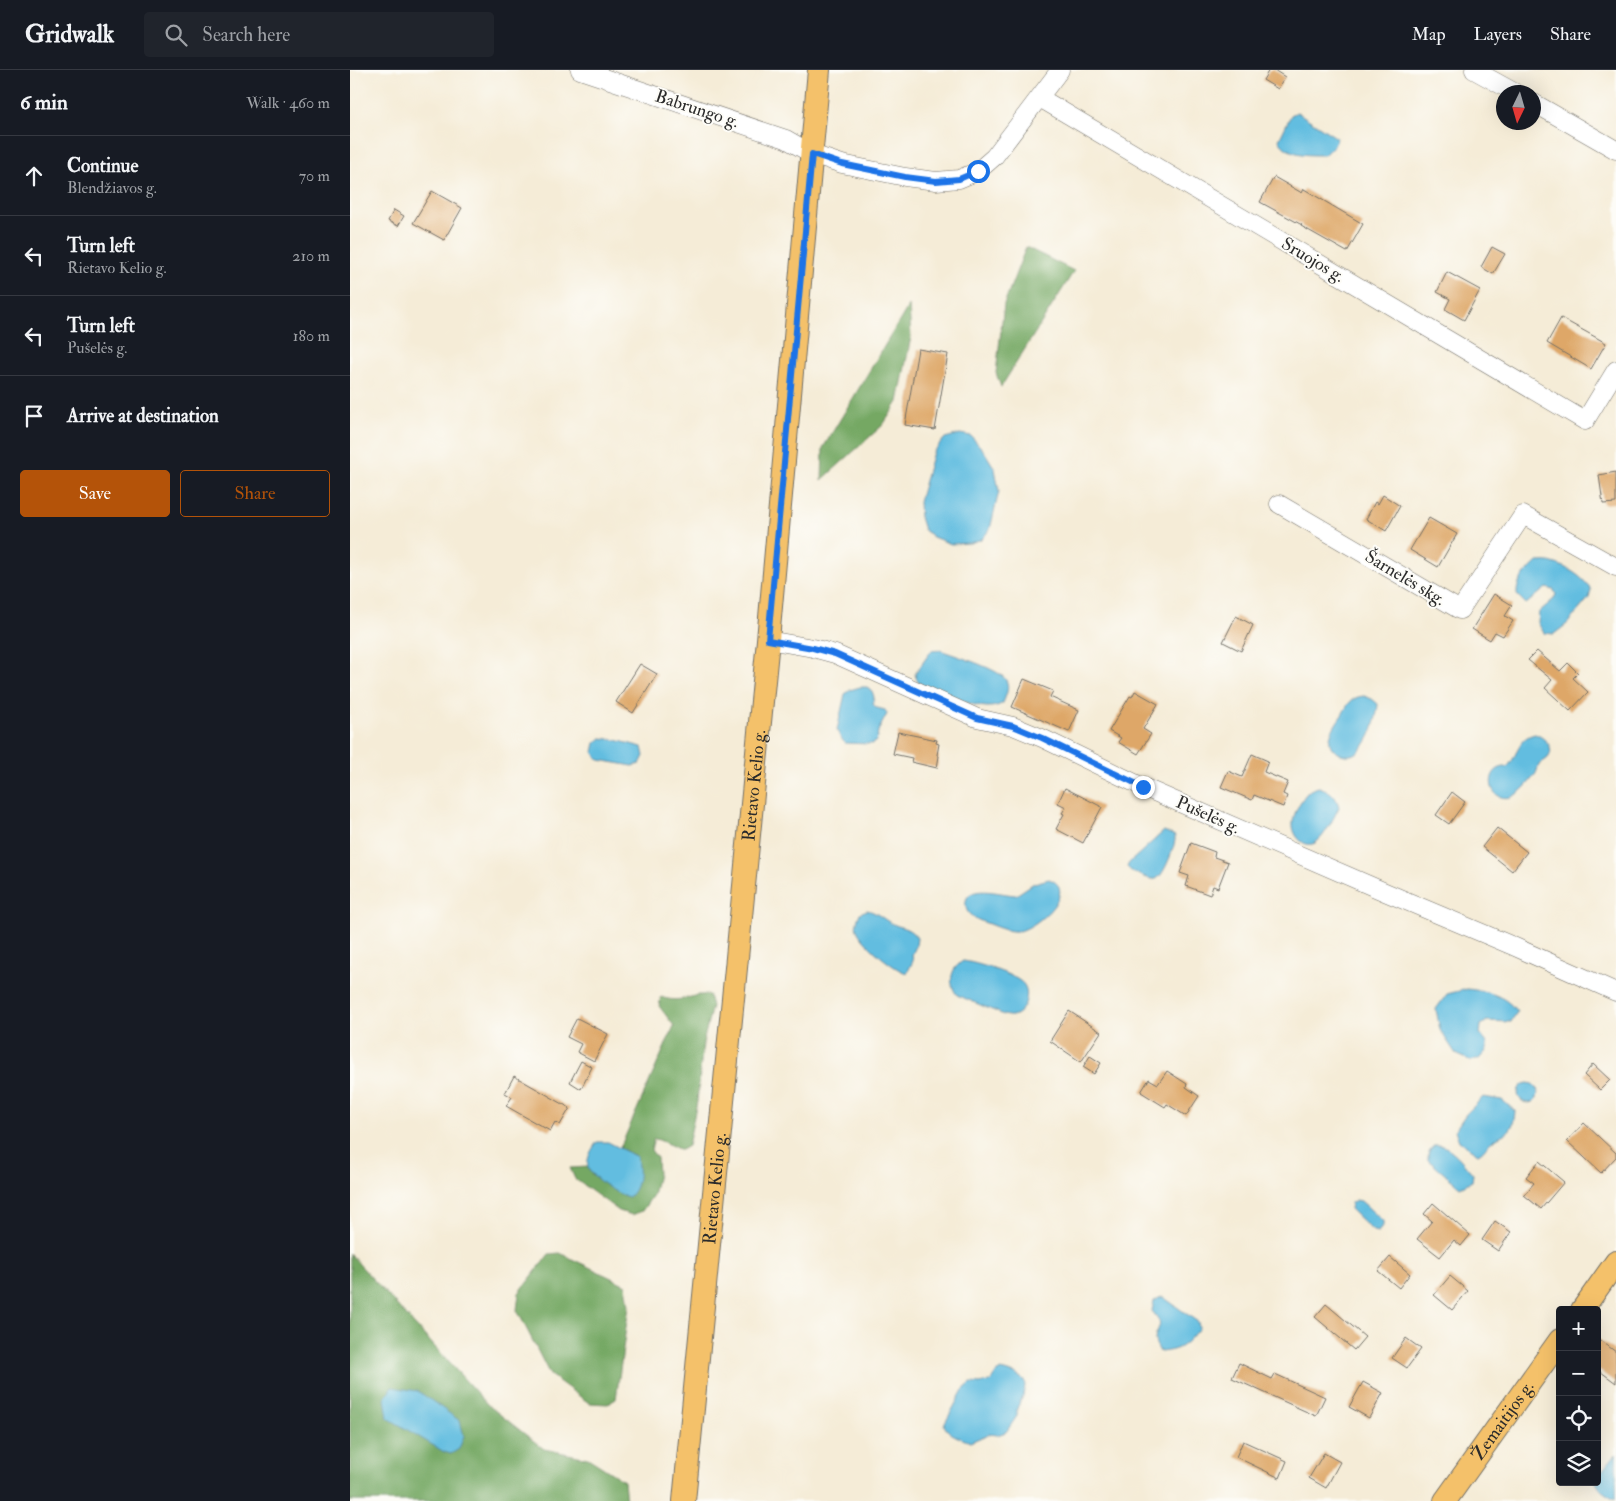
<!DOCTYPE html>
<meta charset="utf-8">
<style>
:root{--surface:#171b24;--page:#20242c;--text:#f1f3f6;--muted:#9ea1a6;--line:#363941;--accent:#b45309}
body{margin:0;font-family:"IM FELL Double Pica",serif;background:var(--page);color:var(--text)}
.controls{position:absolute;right:15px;bottom:15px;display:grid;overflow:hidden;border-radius:5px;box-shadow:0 5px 20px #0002}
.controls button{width:45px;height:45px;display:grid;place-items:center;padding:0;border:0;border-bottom:1px solid var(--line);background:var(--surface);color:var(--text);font:25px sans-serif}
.compass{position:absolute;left:1146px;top:15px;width:45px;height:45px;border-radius:50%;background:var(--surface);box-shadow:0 5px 20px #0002;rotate:185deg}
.stop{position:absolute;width:15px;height:15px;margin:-11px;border:4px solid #1a73e8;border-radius:50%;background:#fff}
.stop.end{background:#1a73e8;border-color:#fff;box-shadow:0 1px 5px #0008}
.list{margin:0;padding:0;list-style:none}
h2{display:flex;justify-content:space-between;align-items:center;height:65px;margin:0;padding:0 20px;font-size:21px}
h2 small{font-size:16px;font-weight:400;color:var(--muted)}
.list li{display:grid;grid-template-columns:32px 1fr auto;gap:15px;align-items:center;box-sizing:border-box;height:80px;padding:0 20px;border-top:1px solid var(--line)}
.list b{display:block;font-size:19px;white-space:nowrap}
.list p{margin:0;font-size:16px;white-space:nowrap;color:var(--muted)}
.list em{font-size:16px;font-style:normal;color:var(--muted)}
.actions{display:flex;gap:10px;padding:15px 20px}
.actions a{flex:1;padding:11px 0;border:1px solid var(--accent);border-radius:5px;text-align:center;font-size:18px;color:var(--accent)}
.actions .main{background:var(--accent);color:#fff}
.icon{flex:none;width:28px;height:28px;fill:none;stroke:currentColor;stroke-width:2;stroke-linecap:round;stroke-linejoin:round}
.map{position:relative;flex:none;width:1266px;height:1431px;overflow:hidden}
header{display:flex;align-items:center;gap:30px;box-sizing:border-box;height:70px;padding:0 25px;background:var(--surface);border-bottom:1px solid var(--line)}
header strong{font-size:24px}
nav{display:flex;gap:28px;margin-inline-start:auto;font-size:18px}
.search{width:350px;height:45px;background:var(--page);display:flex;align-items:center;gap:12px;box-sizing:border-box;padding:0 18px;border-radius:5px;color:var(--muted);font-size:19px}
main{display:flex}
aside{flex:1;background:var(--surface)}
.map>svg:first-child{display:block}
.forest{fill:#74a864;stroke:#506a48}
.water{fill:#62bde0;stroke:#467486}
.building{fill:#dea768}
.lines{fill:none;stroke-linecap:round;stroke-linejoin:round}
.minor-casing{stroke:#726f67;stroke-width:19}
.major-casing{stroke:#726f67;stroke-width:24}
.minor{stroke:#fff;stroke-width:18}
.major{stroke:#f4c16b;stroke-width:22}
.route{stroke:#1a73e8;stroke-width:6}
.labels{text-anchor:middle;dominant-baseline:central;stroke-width:4;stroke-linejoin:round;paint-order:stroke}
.street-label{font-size:18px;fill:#2b2b2b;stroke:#fdfcf7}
</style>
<header>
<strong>Gridwalk</strong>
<div class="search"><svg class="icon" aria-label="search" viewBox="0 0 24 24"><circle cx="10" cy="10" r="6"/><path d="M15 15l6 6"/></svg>Search here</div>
<nav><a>Map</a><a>Layers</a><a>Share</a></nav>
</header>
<main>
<aside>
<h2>6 min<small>Walk · 460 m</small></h2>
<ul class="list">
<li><svg class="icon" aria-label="ahead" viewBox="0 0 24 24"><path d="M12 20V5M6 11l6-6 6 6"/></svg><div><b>Continue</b><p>Blendžiavos g.</p></div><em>70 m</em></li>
<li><svg class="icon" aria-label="left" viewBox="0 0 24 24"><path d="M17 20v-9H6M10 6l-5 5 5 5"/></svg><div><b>Turn left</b><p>Rietavo Kelio g.</p></div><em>210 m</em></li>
<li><svg class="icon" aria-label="left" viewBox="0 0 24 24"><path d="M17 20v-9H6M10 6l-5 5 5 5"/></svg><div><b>Turn left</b><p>Pušelės g.</p></div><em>180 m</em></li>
<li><svg class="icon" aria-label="arrive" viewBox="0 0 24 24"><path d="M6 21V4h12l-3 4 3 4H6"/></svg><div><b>Arrive at destination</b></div></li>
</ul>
<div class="actions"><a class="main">Save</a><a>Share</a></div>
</aside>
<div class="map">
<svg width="1266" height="1431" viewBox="0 0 1266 1431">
<rect width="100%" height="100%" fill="#fdfcf7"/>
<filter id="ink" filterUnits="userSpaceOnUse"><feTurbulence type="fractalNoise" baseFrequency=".02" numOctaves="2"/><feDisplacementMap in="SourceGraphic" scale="10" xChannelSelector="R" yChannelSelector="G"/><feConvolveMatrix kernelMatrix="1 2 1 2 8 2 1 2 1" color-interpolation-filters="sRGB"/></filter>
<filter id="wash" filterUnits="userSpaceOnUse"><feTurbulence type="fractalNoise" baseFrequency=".0096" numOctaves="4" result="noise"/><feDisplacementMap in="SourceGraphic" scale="20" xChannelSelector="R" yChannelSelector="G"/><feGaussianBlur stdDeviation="1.12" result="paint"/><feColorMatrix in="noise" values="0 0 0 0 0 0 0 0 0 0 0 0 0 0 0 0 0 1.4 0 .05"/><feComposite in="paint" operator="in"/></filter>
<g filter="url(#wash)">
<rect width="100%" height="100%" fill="#f5ecd7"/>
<!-- forest -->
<path class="forest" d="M 676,177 L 724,201 L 651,317 L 646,303 L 654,234 Z
M 559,235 L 561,267 L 548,332 L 533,355 L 472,410 L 473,378 Z
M 347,925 L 359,925 L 362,936 L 353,973 L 347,1032 L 338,1076 L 331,1080 L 309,1070 L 304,1069 L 301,1080 L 307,1088 L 308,1104 L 303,1125 L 292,1141 L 282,1145 L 269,1141 L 225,1109 L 220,1098 L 238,1097 L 242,1105 L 287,1087 L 270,1078 L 324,956 L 309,936 L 311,927 C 324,932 335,929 347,925 Z
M 210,1183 L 276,1215 L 279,1236 L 266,1329 L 258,1334 L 239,1333 L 200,1305 L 167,1240 L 169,1223 L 199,1184 Z
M 0,1184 L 138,1335 L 194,1379 L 238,1388 L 274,1411 L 276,1431 L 0,1431 Z"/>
<!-- water -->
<path class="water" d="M 947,42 L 987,68 L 985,74 L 974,85 C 959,85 937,86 929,70 L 941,45 Z
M 610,364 L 621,366 L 634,381 L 645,399 L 649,421 L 640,459 L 632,469 L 620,473 L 601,474 L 583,467 L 574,460 L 570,447 L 569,432 L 583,382 L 595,368 Z
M 1187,492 C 1192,492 1198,491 1203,493 C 1217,497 1234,507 1241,520 L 1239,528 L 1217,554 L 1204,564 L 1194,563 L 1188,553 L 1189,542 L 1204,529 L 1206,524 L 1204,520 L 1196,518 L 1176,534 L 1167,525 C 1166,510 1177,502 1187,492 Z
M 590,580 C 603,585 650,599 656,610 C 660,618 656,625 653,633 C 648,636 644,637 638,637 C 625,637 582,622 570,614 C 567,611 566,608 565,604 L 581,581 Z
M 510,617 L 517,617 L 522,621 L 524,627 L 523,634 L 527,638 L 535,640 L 537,644 L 528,661 L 527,669 L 525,672 L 521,674 L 495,673 L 490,667 L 487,660 L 495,624 L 500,620 Z
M 1014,626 L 1022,629 L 1028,634 C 1027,649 1020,671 1009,681 C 1002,689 982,685 980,673 C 978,665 987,652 992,645 C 998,634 1001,627 1014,626 Z
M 1185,664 C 1194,667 1206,678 1198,688 C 1195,691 1191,692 1189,695 C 1187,699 1187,703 1184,706 C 1179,713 1170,724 1161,727 C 1137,733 1134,696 1157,697 C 1169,686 1166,668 1185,664 Z
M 251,668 L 266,670 L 292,677 L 294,686 L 290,694 L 283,696 L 249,690 L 243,682 L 245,673 Z
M 969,717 C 980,721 986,725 989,737 C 984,747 975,767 965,773 C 953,779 942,764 943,753 C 943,744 951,729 958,722 C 961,719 965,718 969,717 Z
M 814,761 L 825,766 L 825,770 C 824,778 814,806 806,809 C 801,810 795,807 790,805 C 785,803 780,801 777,797 L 779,793 Z
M 699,809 C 730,820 686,858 669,861 C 659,862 649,858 639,854 C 631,851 617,847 616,837 C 612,811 653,825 666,825 L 684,813 Z
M 517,840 C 527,842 534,850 543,854 C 554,859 559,857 567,868 L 566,876 L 562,885 L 563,891 L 557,903 C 544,900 514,874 508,862 C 504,856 508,849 510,843 Z
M 613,891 C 624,892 668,905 674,915 C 680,924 675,941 665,945 C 661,947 658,946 654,945 L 607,925 C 598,913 600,899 613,891 Z
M 1117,919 C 1136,921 1156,925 1167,942 L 1161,952 L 1137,951 L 1131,955 L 1130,964 L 1137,973 L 1137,980 L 1129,989 L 1121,991 L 1106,984 L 1090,960 L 1086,939 L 1097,924 Z
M1168 1023a10 10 0 1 1 20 0a10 10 0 1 1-20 0Z
M 1133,1027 L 1152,1030 L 1165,1041 C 1163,1067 1155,1060 1140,1073 C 1135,1077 1134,1081 1128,1084 L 1109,1071 L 1105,1060 L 1116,1044 Z
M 247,1072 L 258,1072 L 287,1087 C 289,1102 290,1116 279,1127 C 269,1126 241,1107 238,1098 C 236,1088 242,1079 247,1072 Z
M 1086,1075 C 1102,1075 1113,1093 1123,1104 L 1122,1111 L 1110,1117 L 1078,1090 C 1078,1083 1079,1078 1086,1075 Z
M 1006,1130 L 1011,1131 L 1033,1151 L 1033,1156 L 1028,1162 L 1023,1161 L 1000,1139 L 1001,1133 Z
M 813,1227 L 848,1252 L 849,1258 C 836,1274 832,1280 810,1282 C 808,1278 806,1275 805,1271 C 805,1256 817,1258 802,1241 L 804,1231 L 809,1228 Z
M 651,1300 L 665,1304 L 674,1310 L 675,1316 L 673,1326 L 667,1338 L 667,1346 L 656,1362 L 647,1365 L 639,1364 L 620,1372 C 611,1368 598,1365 594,1355 L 613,1320 L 621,1313 L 630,1314 L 641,1311 L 646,1303 Z
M 42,1317 L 68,1321 L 110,1351 L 114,1366 L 109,1379 L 101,1384 L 94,1382 L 38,1348 L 35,1328 Z
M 1266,1384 L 1266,1429 C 1257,1425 1250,1421 1246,1412 L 1250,1403 Z"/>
<g id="blocks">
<!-- building -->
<path class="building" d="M 919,0 L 924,0 L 935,7 L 928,19 L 913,10 Z
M 924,107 L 952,123 L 954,119 L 1013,154 L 997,182 L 951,156 L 952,155 L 910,132 Z
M 82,121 L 112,138 L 94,170 L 63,153 Z
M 44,140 L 54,146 L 48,156 L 38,151 Z
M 1142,177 L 1155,184 L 1143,204 L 1131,197 Z
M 1097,202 L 1130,220 L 1114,250 L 1095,239 L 1100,229 L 1087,222 Z
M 1211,248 L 1256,273 L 1241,299 L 1197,273 Z
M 568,279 L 598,284 L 585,360 L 555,355 Z
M 1266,402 L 1266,433 L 1253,434 L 1249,405 Z
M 1033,425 L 1050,436 L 1036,461 L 1016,449 L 1025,432 L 1028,434 Z
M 1079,448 L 1107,464 L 1088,497 L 1060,480 Z
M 1144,524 L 1162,535 L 1155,546 L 1163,551 L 1153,566 L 1145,562 L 1140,570 L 1122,559 Z
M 886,546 L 903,555 L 891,581 L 873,572 Z
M 1187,581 L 1210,601 L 1218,593 L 1228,603 L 1223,608 L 1238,622 L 1220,641 L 1195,618 L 1202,610 L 1178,590 Z
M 290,594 L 307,604 L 283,643 L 266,632 Z
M 674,609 L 703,621 L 700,627 L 729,640 L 719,662 L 662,637 Z
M 785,621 L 808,634 L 793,659 L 801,664 L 788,684 L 768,672 L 771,668 L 759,661 L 780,626 L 782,627 Z
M 548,662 L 587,670 L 586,673 L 589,674 L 587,685 L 589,686 L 587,698 L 561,692 L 562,688 L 543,684 Z
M 902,684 L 918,691 L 914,702 L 938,712 L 933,724 L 937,726 L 933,737 L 904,725 L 902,730 L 871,717 L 878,701 L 892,707 Z
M 715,718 L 752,737 L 733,773 L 706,759 L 714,744 L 712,743 L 716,737 L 708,733 Z
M 1102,722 L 1115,732 L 1099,754 L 1086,745 Z
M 1147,758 L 1177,782 L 1162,801 L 1132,777 Z
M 841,773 L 865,782 L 864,787 L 878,792 L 868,818 L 863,816 L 860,825 L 836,816 L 839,806 L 830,803 Z
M 719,941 L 751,962 L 731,992 L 700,971 Z
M 227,948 L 258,964 L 244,991 L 227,982 L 231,974 L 217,967 Z
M 740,986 L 751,993 L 744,1004 L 733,997 Z
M 231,991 L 242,997 L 231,1019 L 220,1012 Z
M 1243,994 L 1260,1010 L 1250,1020 L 1234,1005 Z
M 817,1001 L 837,1014 L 836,1017 L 849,1026 L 836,1046 L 817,1034 L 815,1037 L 791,1022 L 799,1009 L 808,1014 Z
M 164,1006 L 220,1038 L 210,1055 L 205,1052 L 200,1061 L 156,1036 L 162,1027 L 155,1023 Z
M 1234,1053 L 1266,1083 L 1266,1087 L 1251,1103 L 1217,1071 Z
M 1189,1091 L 1214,1112 L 1191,1139 L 1174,1125 L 1184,1113 L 1176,1107 Z
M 1083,1133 L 1120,1165 L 1111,1176 L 1104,1170 L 1090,1187 L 1067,1169 L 1082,1151 L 1074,1144 Z
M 1145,1151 L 1161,1162 L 1148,1181 L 1132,1170 Z
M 1040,1187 L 1060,1204 L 1049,1218 L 1028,1201 Z
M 1100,1206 L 1118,1221 L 1102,1240 L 1084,1225 Z
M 976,1234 L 1015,1267 L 1004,1280 L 965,1247 Z
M 1056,1268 L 1071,1279 L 1057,1298 L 1042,1288 Z
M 1247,1268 L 1266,1282 L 1266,1313 L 1247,1299 Z
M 889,1293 L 922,1309 L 925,1304 L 975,1327 L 966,1346 L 882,1308 Z
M 1013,1312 L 1033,1323 L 1019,1348 L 999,1337 Z
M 893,1371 L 937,1391 L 930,1408 L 886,1387 Z
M 974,1383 L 990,1392 L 976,1418 L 959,1408 Z"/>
</g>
</g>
<g filter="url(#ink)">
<use href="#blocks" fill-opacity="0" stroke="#726f67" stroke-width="1"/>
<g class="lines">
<defs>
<path id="minor" d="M 230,0 L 436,69 L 462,84 L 492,94 L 555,107 L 586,111 L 609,109 L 628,101 L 644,87 L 710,0
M 1124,0 L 1164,22
M 690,28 L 1235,351 L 1266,300
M 1184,33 L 1266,80
M 929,434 L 1110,540 L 1173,445 L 1266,497
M 418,570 L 463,578 L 485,584 L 627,648 L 663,656 L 692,668 L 793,717 L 1035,822 L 1163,876 L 1266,922"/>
<g id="major">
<path d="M 1232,1240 L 1266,1192"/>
<path id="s1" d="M 334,1431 L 418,570 L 469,0"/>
<path id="s2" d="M 1095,1431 L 1210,1270"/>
</g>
</defs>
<!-- minor casing -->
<use href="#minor" class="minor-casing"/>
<!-- major casing -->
<use href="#major" class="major-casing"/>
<!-- minor -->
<use href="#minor" class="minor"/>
<!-- major -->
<use href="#major" class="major"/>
</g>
</g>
<g class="lines" filter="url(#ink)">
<!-- route -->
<path class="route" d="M 628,101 L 609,109 L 586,111 L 555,107 L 492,94 L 462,84 L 418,570 L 463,578 L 485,584 L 627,648 L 663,656 L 692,668 L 793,717"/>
</g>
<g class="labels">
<!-- street labels -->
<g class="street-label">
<text transform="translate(347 39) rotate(18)">Babrungo g.</text>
<text transform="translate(963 190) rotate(31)">Sruojos g.</text>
<text transform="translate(1055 508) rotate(31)">Šarnelės skg.</text>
<text stroke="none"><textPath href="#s1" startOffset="719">Rietavo Kelio g.</textPath></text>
<text transform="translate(858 745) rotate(24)">Pušelės g.</text>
<text stroke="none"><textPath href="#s1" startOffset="314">Rietavo Kelio g.</textPath></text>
<text stroke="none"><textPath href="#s2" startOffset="99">Žemaitijos g.</textPath></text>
</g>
</g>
</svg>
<div class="controls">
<button>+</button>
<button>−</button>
<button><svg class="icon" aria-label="locate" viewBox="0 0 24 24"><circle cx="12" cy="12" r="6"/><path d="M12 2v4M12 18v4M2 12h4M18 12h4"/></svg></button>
<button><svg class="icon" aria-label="layers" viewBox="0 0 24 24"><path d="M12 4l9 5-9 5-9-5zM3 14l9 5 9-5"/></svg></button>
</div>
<svg class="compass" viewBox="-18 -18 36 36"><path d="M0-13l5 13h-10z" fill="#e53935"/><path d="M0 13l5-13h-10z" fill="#9ea1a6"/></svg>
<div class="stop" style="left:628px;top:101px"></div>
<div class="stop end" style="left:793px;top:717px"></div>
</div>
</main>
